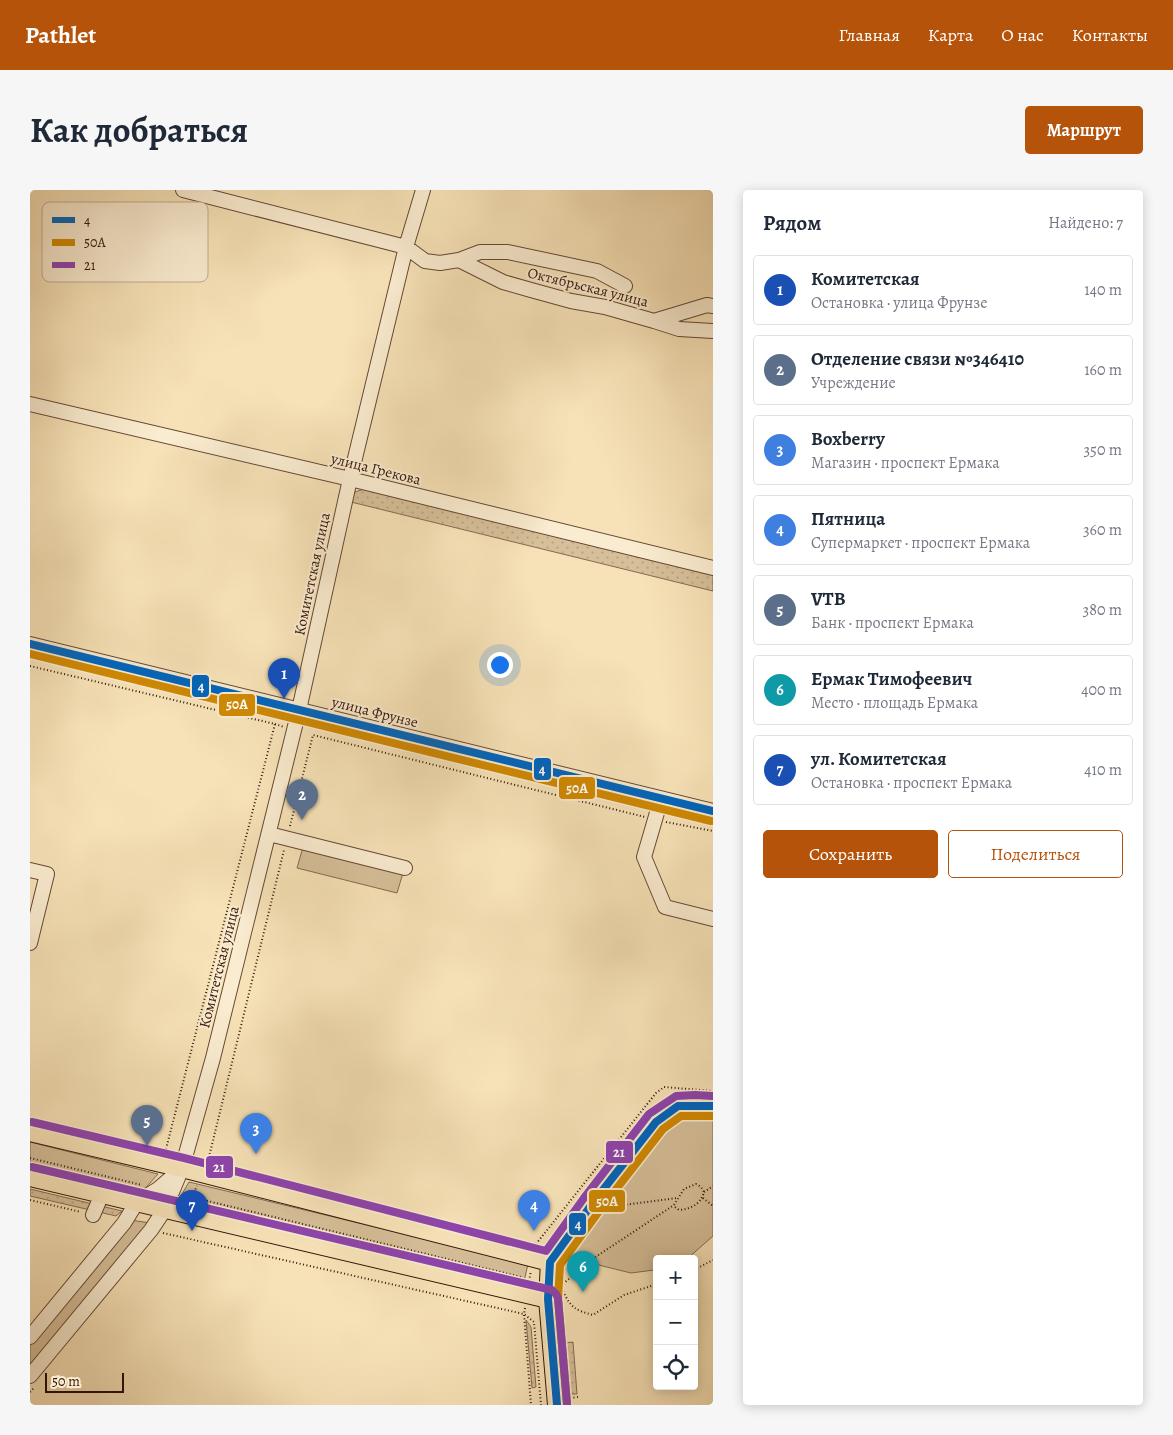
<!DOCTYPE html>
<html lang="ru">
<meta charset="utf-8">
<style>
:root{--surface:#fff;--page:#f6f6f7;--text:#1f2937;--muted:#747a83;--line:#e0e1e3;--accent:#b45309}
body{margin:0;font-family:Alegreya,serif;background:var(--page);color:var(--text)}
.controls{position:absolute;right:15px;bottom:15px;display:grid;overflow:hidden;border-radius:5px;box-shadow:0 2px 12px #0003}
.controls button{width:45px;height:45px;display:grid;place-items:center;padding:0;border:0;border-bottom:1px solid var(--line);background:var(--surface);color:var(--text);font:25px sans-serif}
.scale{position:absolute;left:15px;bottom:12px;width:79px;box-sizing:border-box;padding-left:5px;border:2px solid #341609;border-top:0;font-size:14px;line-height:18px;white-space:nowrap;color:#341609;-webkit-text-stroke:4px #faecd0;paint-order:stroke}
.you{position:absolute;left:469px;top:474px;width:18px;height:18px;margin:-12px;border:4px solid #fff;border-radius:50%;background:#1a73e8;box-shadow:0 0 0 8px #1a73e833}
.badge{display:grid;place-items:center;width:32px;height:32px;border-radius:50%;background:var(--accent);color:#fff;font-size:16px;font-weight:700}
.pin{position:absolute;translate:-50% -41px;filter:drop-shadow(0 1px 2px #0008)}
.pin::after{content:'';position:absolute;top:26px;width:18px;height:15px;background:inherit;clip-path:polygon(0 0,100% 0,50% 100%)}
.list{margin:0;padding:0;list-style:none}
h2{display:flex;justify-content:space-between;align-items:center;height:65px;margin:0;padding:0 20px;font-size:21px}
h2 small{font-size:16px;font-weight:400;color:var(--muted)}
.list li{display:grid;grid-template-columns:32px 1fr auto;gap:15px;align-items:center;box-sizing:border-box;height:70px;margin:0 10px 10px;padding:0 10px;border:1px solid var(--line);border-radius:5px}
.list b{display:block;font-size:19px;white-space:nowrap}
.list p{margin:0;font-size:16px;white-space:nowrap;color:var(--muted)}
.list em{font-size:16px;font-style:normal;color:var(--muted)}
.actions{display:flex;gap:10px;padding:15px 20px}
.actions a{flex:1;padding:11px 0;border:1px solid var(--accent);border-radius:5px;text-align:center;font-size:18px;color:var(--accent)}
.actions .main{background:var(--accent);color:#fff}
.icon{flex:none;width:28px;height:28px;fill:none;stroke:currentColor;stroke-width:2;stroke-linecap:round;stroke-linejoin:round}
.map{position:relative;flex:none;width:683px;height:1215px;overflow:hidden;border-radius:5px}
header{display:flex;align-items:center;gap:30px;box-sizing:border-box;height:70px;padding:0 25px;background:var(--accent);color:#fff}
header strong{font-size:24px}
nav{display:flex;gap:28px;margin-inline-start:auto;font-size:18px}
.intro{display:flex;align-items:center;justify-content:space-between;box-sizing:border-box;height:120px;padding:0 30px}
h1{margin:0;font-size:35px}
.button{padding:12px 22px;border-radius:5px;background:var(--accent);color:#fff;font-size:18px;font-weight:700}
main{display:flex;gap:30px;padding:0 30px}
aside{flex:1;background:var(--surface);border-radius:5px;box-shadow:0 2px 12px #0003}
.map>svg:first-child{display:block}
.grass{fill:url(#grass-dots);stroke:#856a51}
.park{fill:#d6bf99;stroke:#856a51}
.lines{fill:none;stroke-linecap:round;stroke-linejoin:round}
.minor-casing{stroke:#654934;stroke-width:16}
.major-casing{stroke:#341609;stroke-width:20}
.path{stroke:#341609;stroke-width:2;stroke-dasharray:1 2.5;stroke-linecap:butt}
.minor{stroke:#faecd0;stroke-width:14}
.major{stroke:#f7e2b7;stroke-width:18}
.bus-1-casing{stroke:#faecd0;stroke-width:11}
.bus-2-casing{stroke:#faecd0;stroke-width:11}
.bus-3-casing{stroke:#faecd0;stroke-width:11}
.bus-1{stroke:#0065bd;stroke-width:8}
.bus-2{stroke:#d08902;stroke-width:8}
.bus-3{stroke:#8e44ad;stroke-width:8}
.labels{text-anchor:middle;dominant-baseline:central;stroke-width:4;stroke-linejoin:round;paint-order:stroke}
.street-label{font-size:15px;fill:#341609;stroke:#faecd0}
.key{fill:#faecd0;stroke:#bfac94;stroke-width:1}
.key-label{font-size:14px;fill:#341609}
.line-badge{stroke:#faecd0;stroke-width:2}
.badge-label{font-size:14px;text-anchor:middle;font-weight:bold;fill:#fff}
</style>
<header>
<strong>Pathlet</strong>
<nav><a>Главная</a><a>Карта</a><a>О нас</a><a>Контакты</a></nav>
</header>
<div class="intro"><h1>Как добраться</h1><a class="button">Маршрут</a></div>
<main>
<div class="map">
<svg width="683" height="1215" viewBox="0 0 683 1215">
<defs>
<pattern id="grass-dots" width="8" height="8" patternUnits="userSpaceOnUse" patternTransform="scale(1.25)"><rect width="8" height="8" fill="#d6bf99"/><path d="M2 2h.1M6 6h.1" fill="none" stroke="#b8a382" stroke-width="1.8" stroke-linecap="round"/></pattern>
</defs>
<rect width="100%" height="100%" fill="#f7e2b7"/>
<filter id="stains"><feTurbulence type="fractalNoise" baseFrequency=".004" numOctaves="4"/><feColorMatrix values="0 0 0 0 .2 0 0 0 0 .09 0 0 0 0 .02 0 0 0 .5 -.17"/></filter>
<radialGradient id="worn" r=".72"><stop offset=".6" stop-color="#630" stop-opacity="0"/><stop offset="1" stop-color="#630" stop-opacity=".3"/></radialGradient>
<!-- grass -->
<path class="grass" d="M 334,299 L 683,384 L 683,401 L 321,312 L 325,302 Z
M 0,999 L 92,1021 L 86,1026 L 0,1006 Z
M 496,1130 L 501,1137 L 506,1197 L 502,1198 Z
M 543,1152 L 547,1204 L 538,1204 L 534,1153 Z"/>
<!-- park -->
<path class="park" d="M 273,657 L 373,683 L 367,703 L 267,678 Z
M 683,920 L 683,1046 L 657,1069 L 627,1069 L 627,1080 L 624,1080 L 601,1083 L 532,1066 L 580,1000 L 643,925 Z
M 0,952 L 128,984 L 104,1011 L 0,986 Z
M 159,992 L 498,1074 L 493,1096 L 145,1016 Z
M 101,1030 L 120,1033 L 0,1180 L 0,1153 Z"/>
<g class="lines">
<defs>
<path id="minor" d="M 153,0 L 376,57 L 395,71 L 410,73 L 429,70 L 450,62 L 478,62 L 567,81 L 595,96
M 429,70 L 473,92 L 501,100 L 541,111 L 575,117 L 624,131 L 677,115 L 683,116
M 624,131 L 649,139 L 683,141
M 0,214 L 320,289 L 683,378
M 0,454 L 683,621
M 631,609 L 614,667 L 635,717 L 683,729
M 239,644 L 375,678
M 0,680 L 17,684 L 0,753
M 63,1025 L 72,1004
M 0,1147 L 94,1033 L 107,1012 L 128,999 L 150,980
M 0,1186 L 121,1040 L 135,1019 L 152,978 L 183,868 L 269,520 L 320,289 L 376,57 L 393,0"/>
<path id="major" d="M 0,942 L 152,978 L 520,1072
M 0,987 L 518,1109
M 527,1215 L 518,1109 L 520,1072 L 562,1014 L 626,932 L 648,916 L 666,915 L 683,916"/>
</defs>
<!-- minor casing -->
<use href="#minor" class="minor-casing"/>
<!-- major casing -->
<use href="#major" class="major-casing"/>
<!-- path -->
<path class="path" d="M 0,476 L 245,534 L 136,959
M 245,534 L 254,537
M 636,632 L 683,641
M 260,636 L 283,545 L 615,627
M 0,968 L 112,995
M 178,971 L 254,660
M 674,1002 L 683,996
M 153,1005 L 491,1087
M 673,1008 L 683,1016
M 0,1010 L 51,1022
M 158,1011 L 162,1007 L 167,996
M 586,1016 L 647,1008
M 133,1043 L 494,1124 L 504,1132 L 511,1215
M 506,1054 L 626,903 L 634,897 L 683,901
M 664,1080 L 683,1070
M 499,1091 L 501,1081
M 533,1094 L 558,1072 L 644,1015 L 654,999 L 666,994 L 671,997 L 674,1002 C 671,1014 661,1019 649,1020 L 645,1017 L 644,1015
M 533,1101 C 541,1118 545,1120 563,1125 L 594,1105 L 627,1094
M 495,1118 L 494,1124 L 501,1215
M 0,1202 L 4,1198
M 540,1208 L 548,1207"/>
<!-- minor -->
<use href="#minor" class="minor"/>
<!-- major -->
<use href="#major" class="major"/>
<defs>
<path id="bus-1" d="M 0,454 L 683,621
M 527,1215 L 518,1109 L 520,1072 L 562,1014 L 626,932 L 648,916 L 683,916"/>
<path id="bus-2" d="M 0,464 L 681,631
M 537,1214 L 528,1109 L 530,1075 L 570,1020 L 633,939 L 651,926 L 682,926"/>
<path id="bus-3" d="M 2,932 L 154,968 L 516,1061 L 554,1008 L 619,924 L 646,906 L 665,905 L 683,906
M 2,977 L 522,1100 L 526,1104 L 528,1108 L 537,1214"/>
</defs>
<!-- bus-1 casing -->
<use href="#bus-1" class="bus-1-casing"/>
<!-- bus-2 casing -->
<use href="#bus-2" class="bus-2-casing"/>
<!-- bus-3 casing -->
<use href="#bus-3" class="bus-3-casing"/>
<!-- bus-1 -->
<use href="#bus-1" class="bus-1"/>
<!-- bus-2 -->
<use href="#bus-2" class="bus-2"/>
<!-- bus-3 -->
<use href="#bus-3" class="bus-3"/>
</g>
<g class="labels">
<!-- street labels -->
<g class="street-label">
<text transform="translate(558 97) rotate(14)">Октябрьская улица</text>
<text transform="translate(346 279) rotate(14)">улица Грекова</text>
<text transform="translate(282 384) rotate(-78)">Комитетская улица</text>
<text transform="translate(345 522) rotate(14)">улица Фрунзе</text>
<text transform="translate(189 777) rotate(-76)">Комитетская улица</text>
</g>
</g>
<!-- legend -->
<rect x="12" y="12" width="166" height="80" rx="8" class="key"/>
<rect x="22" y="27" width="23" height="6" fill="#0065bd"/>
<rect x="22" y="49" width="23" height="7" fill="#d08902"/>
<rect x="22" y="72" width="23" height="6" fill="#8e44ad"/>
<g class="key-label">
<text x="54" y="35">4</text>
<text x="54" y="57">50А</text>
<text x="54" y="80">21</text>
</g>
<g class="line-badge">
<rect x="161" y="484" width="19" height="24" rx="5" fill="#0065bd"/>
<rect x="188" y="503" width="38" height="24" rx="5" fill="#d08902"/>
<rect x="503" y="567" width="19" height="24" rx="5" fill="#0065bd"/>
<rect x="528" y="586" width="38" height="24" rx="5" fill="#d08902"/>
<rect x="575" y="950" width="29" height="24" rx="5" fill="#8e44ad"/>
<rect x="175" y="965" width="29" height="24" rx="5" fill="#8e44ad"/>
<rect x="558" y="999" width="38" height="24" rx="5" fill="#d08902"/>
<rect x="538" y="1022" width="19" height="24" rx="5" fill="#0065bd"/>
</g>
<g class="badge-label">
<text x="171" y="501">4</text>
<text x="207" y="519">50А</text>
<text x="512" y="584">4</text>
<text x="547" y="603">50А</text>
<text x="589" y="967">21</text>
<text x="189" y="982">21</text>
<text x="577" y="1016">50А</text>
<text x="548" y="1039">4</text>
</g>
<rect width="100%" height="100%" filter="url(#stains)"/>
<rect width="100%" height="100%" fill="url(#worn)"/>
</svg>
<div class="controls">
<button>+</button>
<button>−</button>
<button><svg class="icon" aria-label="locate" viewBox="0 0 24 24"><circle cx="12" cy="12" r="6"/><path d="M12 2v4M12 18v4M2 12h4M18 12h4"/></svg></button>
</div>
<div class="scale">50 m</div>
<div class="you"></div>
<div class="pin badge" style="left:254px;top:509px;background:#1a4fb4">1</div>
<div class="pin badge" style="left:272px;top:630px;background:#5c6f8a">2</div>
<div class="pin badge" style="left:226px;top:964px;background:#3f7fe0">3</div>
<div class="pin badge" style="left:504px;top:1041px;background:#3f7fe0">4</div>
<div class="pin badge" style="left:117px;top:956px;background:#5c6f8a">5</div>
<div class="pin badge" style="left:553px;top:1102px;background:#0f9aa8">6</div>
<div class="pin badge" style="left:162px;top:1041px;background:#1a4fb4">7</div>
</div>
<aside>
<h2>Рядом<small>Найдено: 7</small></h2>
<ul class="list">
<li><span class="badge" style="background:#1a4fb4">1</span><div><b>Комитетская</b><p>Остановка · улица Фрунзе</p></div><em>140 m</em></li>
<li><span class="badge" style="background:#5c6f8a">2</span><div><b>Отделение связи №346410</b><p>Учреждение</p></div><em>160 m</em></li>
<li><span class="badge" style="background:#3f7fe0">3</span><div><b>Boxberry</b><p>Магазин · проспект Ермака</p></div><em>350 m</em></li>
<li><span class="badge" style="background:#3f7fe0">4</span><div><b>Пятница</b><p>Супермаркет · проспект Ермака</p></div><em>360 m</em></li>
<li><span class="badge" style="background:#5c6f8a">5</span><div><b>VTB</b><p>Банк · проспект Ермака</p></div><em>380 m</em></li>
<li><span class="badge" style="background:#0f9aa8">6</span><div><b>Ермак Тимофеевич</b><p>Место · площадь Ермака</p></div><em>400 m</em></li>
<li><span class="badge" style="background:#1a4fb4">7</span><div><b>ул. Комитетская</b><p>Остановка · проспект Ермака</p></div><em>410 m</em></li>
</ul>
<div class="actions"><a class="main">Сохранить</a><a>Поделиться</a></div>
</aside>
</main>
